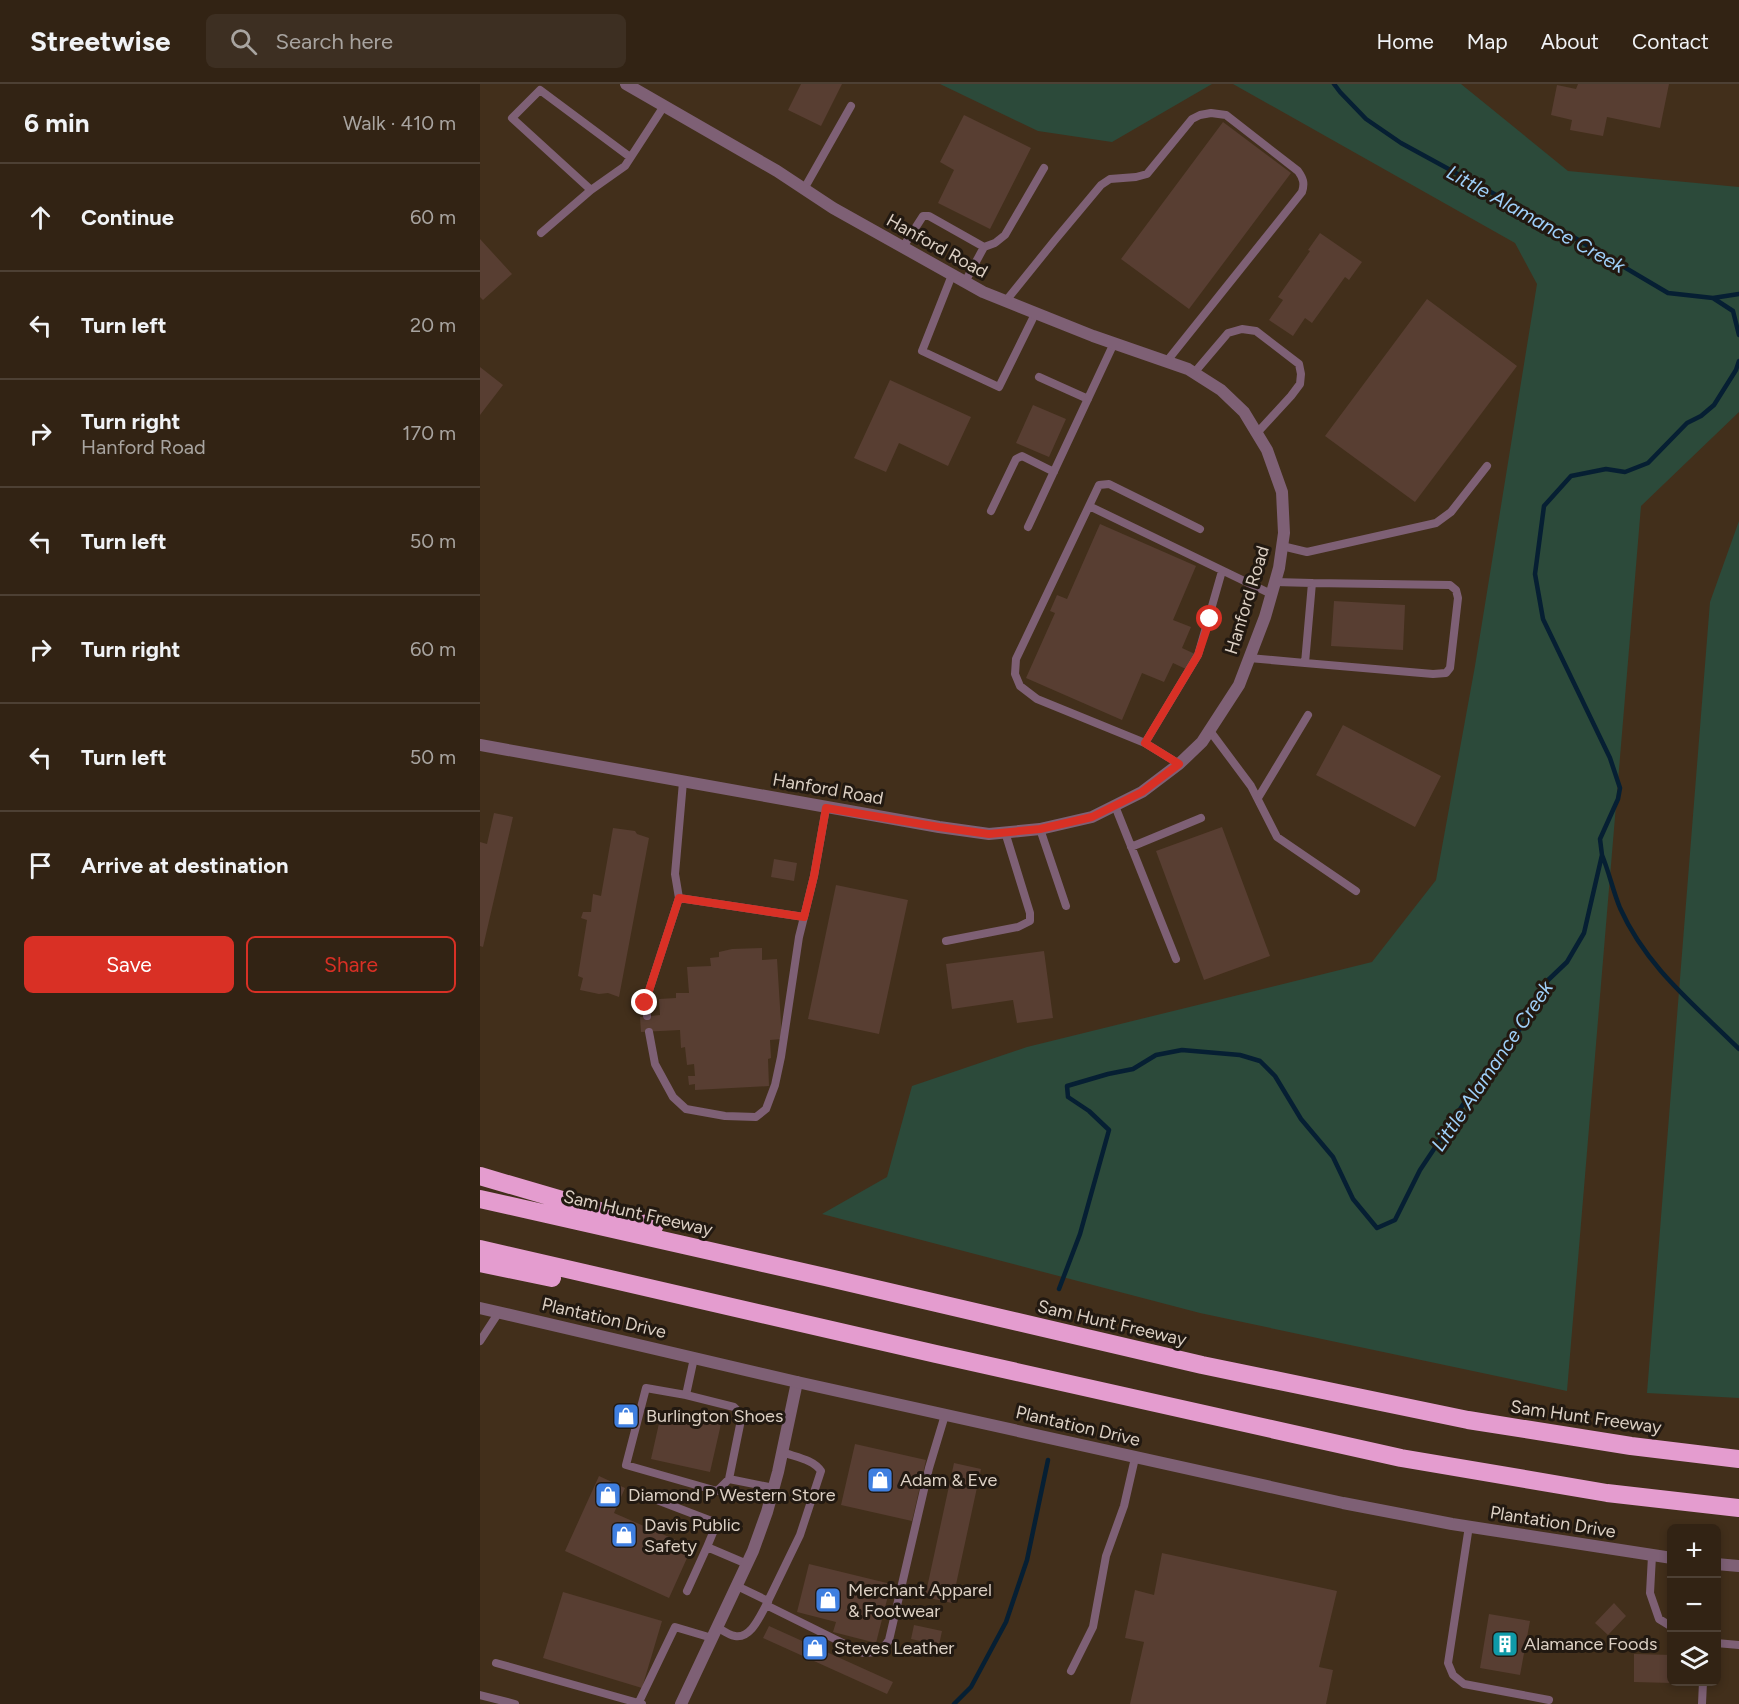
<!DOCTYPE html>
<meta charset="utf-8">
<style>
:root{--surface:#322314;--page:#3d2f22;--text:#f1f3f6;--muted:#a8a4a0;--line:#4d4034;--accent:#d93025}
body{margin:0;font-family:Figtree,sans-serif;background:var(--page);color:var(--text)}
.controls{position:absolute;right:18px;bottom:18px;display:grid;overflow:hidden;border-radius:9px;box-shadow:0 3px 9px #0003}
.controls button{width:54px;height:54px;display:grid;place-items:center;padding:0;border:0;border-bottom:2px solid var(--line);background:var(--surface);color:var(--text);font:30px sans-serif}
.stop{position:absolute;width:18px;height:18px;margin:-14px;border:4px solid #d93025;border-radius:50%;background:#fff}
.stop.end{background:#d93025;border-color:#fff;box-shadow:0 2px 6px #0008}
.list{margin:0;padding:0;list-style:none}
h2{display:flex;justify-content:space-between;align-items:center;height:78px;margin:0;padding:0 24px;font-size:26px}
h2 small{font-size:20px;font-weight:400;color:var(--muted)}
.list li{display:grid;grid-template-columns:39px 1fr auto;gap:18px;align-items:center;box-sizing:border-box;height:108px;padding:0 24px;border-top:2px solid var(--line)}
.list b{display:block;font-size:22px;white-space:nowrap}
.list p{margin:0;font-size:20px;white-space:nowrap;color:var(--muted)}
.list em{font-size:20px;font-style:normal;color:var(--muted)}
.actions{display:flex;gap:12px;padding:18px 24px}
.actions a{flex:1;padding:14px 0;border:2px solid var(--accent);border-radius:9px;text-align:center;font-size:21px;color:var(--accent)}
.actions .main{background:var(--accent);color:#fff}
.icon{flex:none;width:33px;height:33px;fill:none;stroke:currentColor;stroke-width:2;stroke-linecap:round;stroke-linejoin:round}
.map{position:relative;flex:none;width:1259px;height:1620px;overflow:hidden}
header{display:flex;align-items:center;gap:36px;box-sizing:border-box;height:84px;padding:0 30px;background:var(--surface);border-bottom:2px solid var(--line)}
header strong{font-size:28px}
nav{display:flex;gap:33px;margin-inline-start:auto;font-size:21px}
.search{width:420px;height:54px;background:var(--page);display:flex;align-items:center;gap:15px;box-sizing:border-box;padding:0 21px;border-radius:9px;color:var(--muted);font-size:22px}
main{display:flex}
aside{flex:1;background:var(--surface)}
.map>svg:first-child{display:block}
.green{fill:#2c4a3a}
.lines{fill:none;stroke-linecap:round;stroke-linejoin:round}
.stream{stroke:#061f33;stroke-width:4.5}
.building{fill:#583e32}
.service{stroke:#7e6075;stroke-width:8}
.minor{stroke:#7e6075;stroke-width:12}
.tertiary{stroke:#7e6075;stroke-width:12}
.motorway{stroke:#e49ccf;stroke-width:18}
.route{stroke:#d93025;stroke-width:8}
.labels{text-anchor:middle;dominant-baseline:central;stroke-width:6;stroke-linejoin:round;paint-order:stroke}
.street-label{font-size:18px;fill:#dcd0c4;stroke:#221911}
.poi-label{font-size:18px;fill:#dcd0c4;stroke:#221911;text-anchor:start}
.water-label{font-size:20px;font-style:italic;fill:#9fd0fa;stroke:#221911}
</style>
<header>
<strong>Streetwise</strong>
<div class="search"><svg class="icon" aria-label="search" viewBox="0 0 24 24"><circle cx="10" cy="10" r="6"/><path d="M15 15l6 6"/></svg>Search here</div>
<nav><a>Home</a><a>Map</a><a>About</a><a>Contact</a></nav>
</header>
<main>
<aside>
<h2>6 min<small>Walk · 410 m</small></h2>
<ul class="list">
<li><svg class="icon" aria-label="ahead" viewBox="0 0 24 24"><path d="M12 20V5M6 11l6-6 6 6"/></svg><div><b>Continue</b></div><em>60 m</em></li>
<li><svg class="icon" aria-label="left" viewBox="0 0 24 24"><path d="M17 20v-9H6M10 6l-5 5 5 5"/></svg><div><b>Turn left</b></div><em>20 m</em></li>
<li><svg class="icon" aria-label="right" viewBox="0 0 24 24"><path d="M7 20v-9h11M14 6l5 5-5 5"/></svg><div><b>Turn right</b><p>Hanford Road</p></div><em>170 m</em></li>
<li><svg class="icon" aria-label="left" viewBox="0 0 24 24"><path d="M17 20v-9H6M10 6l-5 5 5 5"/></svg><div><b>Turn left</b></div><em>50 m</em></li>
<li><svg class="icon" aria-label="right" viewBox="0 0 24 24"><path d="M7 20v-9h11M14 6l5 5-5 5"/></svg><div><b>Turn right</b></div><em>60 m</em></li>
<li><svg class="icon" aria-label="left" viewBox="0 0 24 24"><path d="M17 20v-9H6M10 6l-5 5 5 5"/></svg><div><b>Turn left</b></div><em>50 m</em></li>
<li><svg class="icon" aria-label="arrive" viewBox="0 0 24 24"><path d="M6 21V4h12l-3 4 3 4H6"/></svg><div><b>Arrive at destination</b></div></li>
</ul>
<div class="actions"><a class="main">Save</a><a>Share</a></div>
</aside>
<div class="map">
<svg width="1259" height="1620" viewBox="0 0 1259 1620">
<rect width="100%" height="100%" fill="#422f1b"/>
<!-- green -->
<path class="green" d="M 460,0 L 732,0 L 632,58 L 558,47 Z
M 753,0 L 981,0 L 1088,87 L 1259,103 L 1259,328 L 1161,422 L 1087,1307 L 720,1229 L 342,1130 L 407,1093 L 432,1002 L 547,963 L 892,878 L 956,796 L 995,582 L 1057,200 L 1035,159 Z
M 1259,437 L 1259,1314 L 1167,1309 L 1230,518 Z"/>
<g class="lines">
<!-- stream -->
<path class="stream" d="M 854,0 L 860,8 L 886,35 L 921,59 L 1095,154 L 1188,209 L 1233,214 L 1253,227 L 1259,251
M 1233,214 L 1259,210
M 1122,771 C 1129,788 1133,807 1140,824 C 1167,884 1214,920 1259,965
M 579,1205 L 600,1150 L 629,1046 L 609,1027 L 588,1013 L 587,1002 L 628,990 L 653,985 L 676,971 L 702,966 L 760,971 L 780,977 L 795,992 L 821,1035 L 853,1073 L 873,1115 L 897,1144 L 915,1136 L 940,1086 L 958,1059 L 986,1016 L 1045,938 L 1065,899 L 1087,878 L 1104,849 L 1122,771 L 1120,755 L 1138,715 L 1140,704 L 1130,674 L 1063,535 L 1055,490 L 1064,422 L 1091,392 L 1126,385 L 1145,388 L 1168,379 L 1207,339 L 1221,332 L 1234,321 L 1256,286 L 1259,277
M 474,1620 L 491,1603 L 526,1538 L 547,1476 L 568,1376"/>
</g>
<!-- building -->
<path class="building" d="M 321,0 L 362,0 L 341,42 L 308,26 Z
M 1098,0 L 1189,0 L 1180,44 L 1127,33 L 1123,52 L 1090,46 L 1092,36 L 1071,31 L 1077,1 L 1096,5 Z
M 484,31 L 551,64 L 510,145 L 458,119 L 474,86 L 460,78 Z
M 743,38 L 811,89 L 709,225 L 641,175 Z
M 840,149 L 882,178 L 869,196 L 865,193 L 832,239 L 825,234 L 813,252 L 789,236 L 803,216 L 798,213 L 830,167 L 828,166 Z
M 0,155 L 32,190 L 3,216 L 0,213 Z
M 947,215 L 1037,282 L 935,418 L 845,352 Z
M 0,283 L 23,301 L 0,331 Z
M 410,296 L 491,333 L 468,382 L 419,359 L 406,388 L 374,374 Z
M 553,321 L 586,335 L 569,373 L 536,359 Z
M 620,440 L 716,482 L 693,536 L 711,543 L 702,564 L 715,570 L 708,586 L 693,579 L 684,598 L 662,589 L 642,636 L 546,594 L 575,529 L 570,527 L 577,511 L 587,515 Z
M 854,517 L 925,521 L 923,566 L 851,562 Z
M 863,641 L 961,692 L 935,743 L 836,691 Z
M 14,729 L 33,733 L 3,863 L 0,862 L 0,758 L 7,760 Z
M 742,743 L 790,872 L 724,896 L 676,767 Z
M 133,744 L 155,747 L 157,750 L 169,754 L 139,913 L 128,909 L 119,910 L 100,906 L 103,894 L 98,892 L 107,836 L 101,834 L 103,828 L 111,828 L 113,810 L 121,812 Z
M 294,775 L 317,779 L 314,797 L 291,793 Z
M 356,801 L 428,816 L 399,950 L 328,935 Z
M 282,864 L 282,876 L 297,875 L 302,955 L 290,956 L 291,974 L 288,975 L 289,1002 L 215,1006 L 215,1000 L 209,1001 L 208,992 L 215,992 L 214,980 L 207,981 L 205,963 L 201,964 L 200,946 L 161,948 L 160,933 L 180,931 L 179,915 L 196,914 L 196,909 L 209,909 L 207,883 L 231,882 L 230,874 L 239,873 L 239,868 L 252,865 Z
M 564,867 L 573,934 L 537,939 L 533,916 L 472,925 L 466,880 Z
M 182,1326 L 241,1340 L 230,1388 L 171,1375 Z
M 375,1360 L 446,1376 L 432,1437 L 361,1421 Z
M 474,1379 L 501,1385 L 472,1519 L 445,1513 Z
M 119,1392 L 145,1404 L 134,1429 L 212,1463 L 189,1514 L 85,1467 Z
M 682,1469 L 857,1507 L 839,1583 L 853,1586 L 846,1620 L 650,1620 L 664,1558 L 645,1554 L 655,1506 L 674,1511 Z
M 329,1480 L 411,1500 L 396,1559 L 353,1548 L 356,1538 L 317,1528 Z
M 83,1508 L 182,1537 L 162,1604 L 63,1574 Z
M 1134,1519 L 1146,1532 L 1128,1551 L 1115,1539 Z
M 1009,1530 L 1050,1537 L 1040,1591 L 1000,1584 Z
M 434,1541 L 462,1547 L 459,1561 L 431,1555 Z
M 289,1542 L 413,1598 L 407,1610 L 283,1554 Z
M 1154,1570 L 1192,1571 L 1192,1599 L 1154,1598 Z"/>
<g class="lines">
<!-- service -->
<path class="service" d="M 150,73 L 60,6 L 32,34 L 111,106 L 145,82 L 184,22
M 324,105 L 371,22
M 61,149 L 111,106
M 423,163 L 443,132 L 449,132 L 504,163 L 515,159 L 525,151 L 564,84
M 472,191 L 442,267 L 519,303 L 555,230
M 485,198 L 504,163
M 525,218 L 575,156 L 621,101 L 630,95 L 656,93 L 667,90 L 712,35 L 720,31 L 731,29 L 746,31 L 818,87 C 823,94 825,99 822,108 L 687,277
M 714,289 L 748,249 L 762,245 L 776,247 L 819,280 L 821,290 L 820,300 L 811,312 L 777,349
M 559,293 L 608,315
M 609,422 L 619,401 L 629,400 L 720,445
M 511,427 L 536,375 L 542,372 L 574,388
M 548,443 L 634,259
M 802,462 L 827,468 L 956,439 L 971,428 L 1007,382
M 769,574 L 825,579 L 832,499 L 795,498
M 825,579 L 953,590 L 966,589 L 970,584 L 978,514 L 976,506 L 970,501 L 832,499
M 730,647 L 771,702 L 797,753 L 876,807
M 665,659 L 718,571 L 742,487
M 699,680 L 665,659 L 557,615 L 540,602 L 535,590 L 536,575 L 609,422 L 791,510
M 778,714 L 828,631
M 635,722 L 696,875
M 560,745 L 586,822
M 651,763 L 721,734
M 199,814 L 195,790 L 203,698
M 466,857 L 538,843 L 550,837 L 550,829 L 525,748
M 167,932 L 165,919 L 199,814 L 324,833 L 334,792 L 346,724
M 169,948 L 175,980 L 193,1013 L 206,1025 L 245,1032 L 276,1033 L 286,1025 L 295,1001 L 301,973 L 319,853 L 324,833
M 0,1257 L 19,1228
M 206,1311 L 254,1323 L 262,1331 L 249,1395 L 237,1407 L 146,1381 L 166,1304 L 206,1311 L 214,1274
M 249,1395 L 294,1404
M 169,1413 L 237,1439 L 227,1463
M 989,1442 L 968,1579 L 973,1591 L 984,1600 L 1069,1616
M 1172,1472 L 1170,1509 L 1179,1535 L 1192,1543
M 257,1502 L 288,1517 L 320,1451 L 341,1387 C 333,1375 315,1373 302,1368
M 207,1507 L 227,1463 L 267,1480
M 286,1521 L 383,1569 C 396,1569 402,1567 409,1556 L 449,1384 L 465,1331
M 237,1543 C 242,1546 249,1551 255,1552 C 272,1555 281,1529 288,1518
M 1236,1559 L 1259,1561
M 16,1579 L 162,1620
M 591,1587 L 613,1543 L 626,1472 L 644,1422 L 655,1374
M 0,1611 L 35,1620
M 158,1620 L 195,1543 L 232,1554
M 1222,1620 L 1223,1598"/>
<!-- minor -->
<path class="minor" d="M 0,661 L 459,743 L 509,750 L 560,745 L 612,733 L 662,708 L 699,680 L 722,658 L 759,601 L 785,533 L 799,484 L 804,449 L 802,408 L 787,366 L 764,328 L 741,306 L 708,285 L 613,252 L 503,208 L 353,124 L 297,87 L 146,0
M 201,1620 L 273,1467 L 287,1428 L 298,1388 L 317,1298"/>
<!-- tertiary -->
<path class="tertiary" d="M 0,1224 L 317,1298 L 863,1419 L 972,1440 L 1192,1474
M 1236,1480 L 1259,1482"/>
<!-- motorway -->
<path class="motorway" d="M 0,1092 L 174,1143
M 0,1115 L 345,1193 L 722,1281 L 988,1336 L 1151,1362 L 1259,1375
M 0,1165 L 456,1270 L 921,1374 L 1127,1409 L 1259,1424
M 0,1179 L 72,1194"/>
</g>
<g class="lines">
<!-- route -->
<path class="route" d="M 165,919 L 199,814 L 324,833 L 334,792 L 346,724 L 459,743 L 509,750 L 560,745 L 612,733 L 662,708 L 699,680 L 665,659 L 718,571 L 730,535"/>
</g>
<!-- icons -->
<defs>
<symbol id="shop-square" viewBox="-11 -11 22 22"><rect x="-9" y="-9" width="18" height="18" rx="4" fill="#3f7fe0" stroke="#221911"/><path d="M-5-2.5h2.3a2.7 3.5 0 0 1 5.4 0H5L5.5 6h-11ZM-1.5-2.5h3a1.5 2.3 0 0 0-3 0Z" fill="#fff"/></symbol>
<symbol id="building-square" viewBox="-11 -11 22 22"><rect x="-9" y="-9" width="18" height="18" rx="4" fill="#0f9aa8" stroke="#221911"/><path d="M-4-6H4V6H1V3H-1V6H-4ZM-2.5-4.3h1.7v1.8h-1.7ZM.8-4.3h1.7v1.8H.8ZM-2.5-1h1.7V.8h-1.7ZM.8-1h1.7V.8H.8Z" fill="#fff"/></symbol>
</defs>
<g fill-rule="evenodd">
<use href="#shop-square" x="131" y="1317" width="30" height="30"/>
<use href="#shop-square" x="385" y="1381" width="30" height="30"/>
<use href="#shop-square" x="113" y="1396" width="30" height="30"/>
<use href="#shop-square" x="129" y="1436" width="30" height="30"/>
<use href="#shop-square" x="333" y="1501" width="30" height="30"/>
<use href="#building-square" x="1010" y="1545" width="30" height="30"/>
<use href="#shop-square" x="320" y="1549" width="30" height="30"/>
</g>
<g class="labels">
<!-- street labels -->
<g class="street-label">
<text transform="translate(457 162) rotate(29)">Hanford Road</text>
<text transform="translate(767 516) rotate(-73)">Hanford Road</text>
<text transform="translate(348 705) rotate(10)">Hanford Road</text>
<text transform="translate(158 1129) rotate(13)">Sam Hunt Freeway</text>
<text transform="translate(124 1234) rotate(13)">Plantation Drive</text>
<text transform="translate(632 1239) rotate(13)">Sam Hunt Freeway</text>
<text transform="translate(1106 1333) rotate(8)">Sam Hunt Freeway</text>
<text transform="translate(598 1342) rotate(13)">Plantation Drive</text>
<text transform="translate(1073 1438) rotate(9)">Plantation Drive</text>
</g>
<!-- poi labels -->
<g class="poi-label">
<text x="166" y="1332">Burlington Shoes</text>
<text x="420" y="1396">Adam &amp; Eve</text>
<text x="148" y="1411">Diamond P Western Store</text>
<text x="164" y="1441">Davis Public<tspan x="164" dy="21">Safety</tspan></text>
<text x="368" y="1506">Merchant Apparel<tspan x="368" dy="21">&amp; Footwear</tspan></text>
<text x="1044" y="1560">Alamance Foods</text>
<text x="354" y="1564">Steves Leather</text>
</g>
<!-- water labels -->
<g class="water-label">
<text transform="translate(1056 135) rotate(29)">Little Alamance Creek</text>
<text transform="translate(1012 982) rotate(-56)">Little Alamance Creek</text>
</g>
</g>
</svg>
<div class="controls">
<button>+</button>
<button>−</button>
<button><svg class="icon" aria-label="layers" viewBox="0 0 24 24"><path d="M12 4l9 5-9 5-9-5zM3 14l9 5 9-5"/></svg></button>
</div>
<div class="stop" style="left:730px;top:535px"></div>
<div class="stop end" style="left:165px;top:919px"></div>
</div>
</main>
